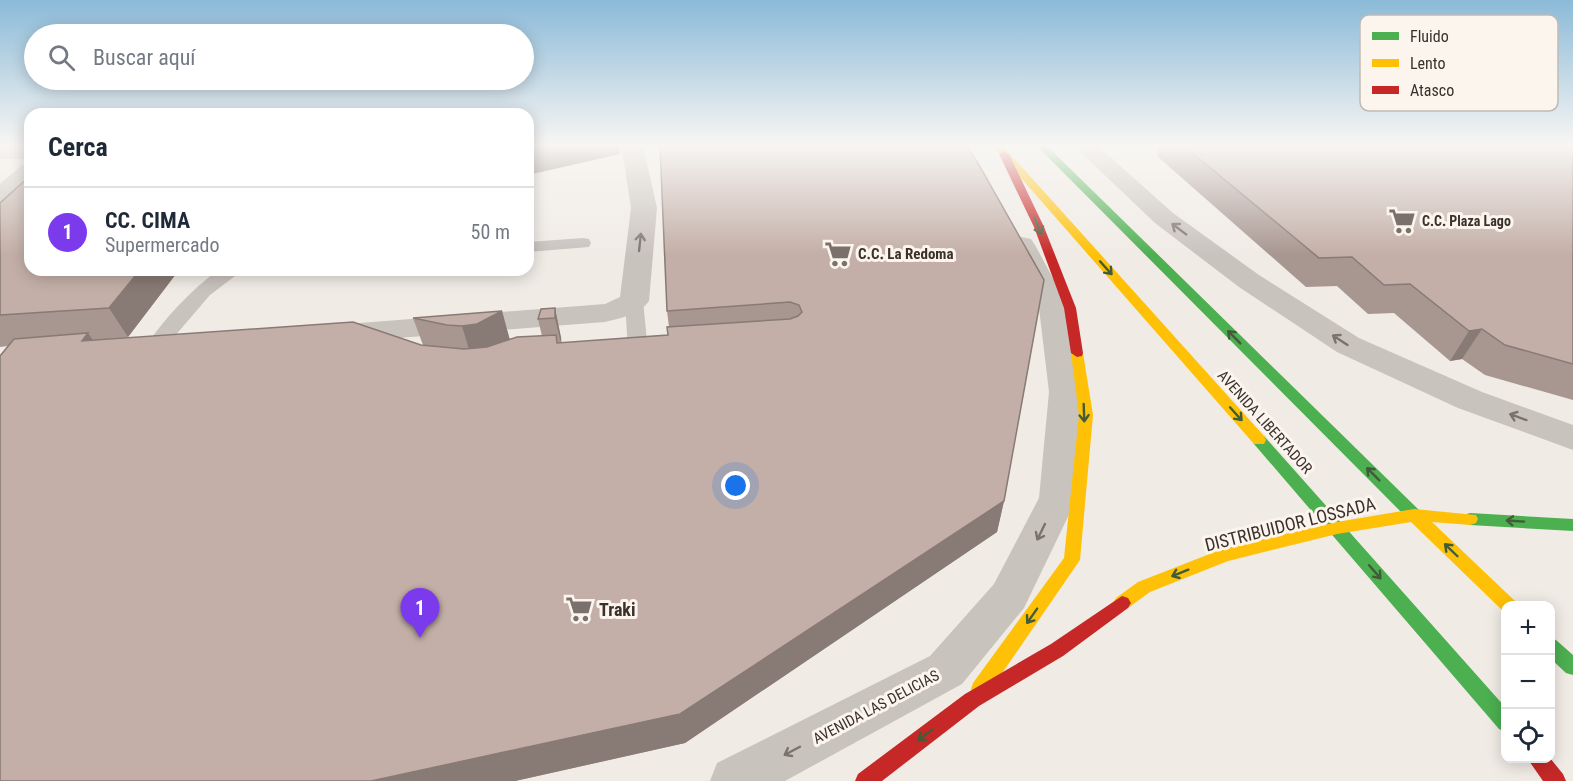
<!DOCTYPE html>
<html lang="es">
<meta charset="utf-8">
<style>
:root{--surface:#fff;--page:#f2f2f3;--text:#1f2937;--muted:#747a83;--line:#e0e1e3;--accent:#7c3aed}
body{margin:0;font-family:"Roboto Condensed",sans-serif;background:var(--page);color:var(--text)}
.controls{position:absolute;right:18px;bottom:18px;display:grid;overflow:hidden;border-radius:12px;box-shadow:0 3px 15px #0003}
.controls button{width:54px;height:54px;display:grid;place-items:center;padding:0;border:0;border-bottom:2px solid var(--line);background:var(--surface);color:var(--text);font:30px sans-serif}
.you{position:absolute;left:736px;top:486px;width:21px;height:21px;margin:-15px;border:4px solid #fff;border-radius:50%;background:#1a73e8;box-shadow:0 0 0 9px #1a73e833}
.badge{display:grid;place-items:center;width:39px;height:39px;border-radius:50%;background:var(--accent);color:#fff;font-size:20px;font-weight:700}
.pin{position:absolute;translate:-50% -50px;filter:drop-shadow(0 2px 3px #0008)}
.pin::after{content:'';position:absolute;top:32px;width:21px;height:18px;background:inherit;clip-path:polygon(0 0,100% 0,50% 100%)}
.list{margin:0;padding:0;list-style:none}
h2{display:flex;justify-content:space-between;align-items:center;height:78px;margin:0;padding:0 24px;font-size:26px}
h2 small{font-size:20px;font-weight:400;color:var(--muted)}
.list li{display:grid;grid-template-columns:39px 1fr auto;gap:18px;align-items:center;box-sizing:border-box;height:90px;padding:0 24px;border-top:2px solid var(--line)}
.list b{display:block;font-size:22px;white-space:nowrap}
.list p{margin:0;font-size:20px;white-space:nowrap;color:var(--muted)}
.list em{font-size:20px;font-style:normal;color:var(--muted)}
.icon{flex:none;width:33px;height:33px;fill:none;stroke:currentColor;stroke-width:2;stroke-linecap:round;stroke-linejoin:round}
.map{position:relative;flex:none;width:1573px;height:781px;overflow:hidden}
.search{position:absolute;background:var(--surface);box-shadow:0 3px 15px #0003;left:24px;top:24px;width:510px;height:66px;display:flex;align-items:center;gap:15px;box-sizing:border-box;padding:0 21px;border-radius:33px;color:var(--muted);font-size:22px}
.panel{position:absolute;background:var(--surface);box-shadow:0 3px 15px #0003;left:24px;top:108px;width:510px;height:168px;border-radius:18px}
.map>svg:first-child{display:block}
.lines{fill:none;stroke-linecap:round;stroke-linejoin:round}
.lane{fill:#c9c3be;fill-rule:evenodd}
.street{fill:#c9c3be;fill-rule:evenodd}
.fast{fill:#4caf50;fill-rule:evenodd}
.slow{fill:#ffc107;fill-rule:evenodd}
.jam{fill:#c62828;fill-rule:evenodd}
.wall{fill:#a89690}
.shaded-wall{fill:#887a75}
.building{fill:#c3afa7;stroke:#887a75;stroke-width:1.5}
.oneway{stroke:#415c38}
.oneway2{stroke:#7b726d}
.labels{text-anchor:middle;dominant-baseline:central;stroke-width:6;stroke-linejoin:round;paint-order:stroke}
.far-poi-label{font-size:14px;font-weight:bold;fill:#3b302b;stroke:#fbf5ee;text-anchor:start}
.poi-label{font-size:15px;font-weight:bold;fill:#3b302b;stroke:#fbf5ee;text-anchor:start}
.street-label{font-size:15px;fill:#3b302b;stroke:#fbf5ee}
.near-street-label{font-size:18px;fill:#3b302b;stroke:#fbf5ee}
.near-poi-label{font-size:18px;font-weight:bold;fill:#3b302b;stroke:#fbf5ee;text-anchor:start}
.key{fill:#fbf5ee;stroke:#c1bab4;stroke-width:1.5}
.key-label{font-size:16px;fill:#3b302b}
</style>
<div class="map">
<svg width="1573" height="781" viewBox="0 0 1573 781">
<rect width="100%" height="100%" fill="#f0ebe5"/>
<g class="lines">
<!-- lane -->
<path class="lane" d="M 583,238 L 589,239 L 591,243 L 589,247 L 528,252 L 528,242 Z
M 218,270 L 243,270 L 210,295 L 162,351 L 148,351 L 145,347 C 164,319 191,290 218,270 Z
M 634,295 L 641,297 L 643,301 L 648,351 L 645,355 L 638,357 L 631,355 L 628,351 L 625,301 L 627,297 Z"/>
<!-- street -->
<path class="street" d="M 0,146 L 30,146 L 30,159 L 0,159 Z
M 619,146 L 642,146 L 644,150 L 657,208 L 649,301 C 639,315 621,318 605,322 L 334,343 L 323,341 L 319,334 L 323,327 L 334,325 L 605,304 L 620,297 L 631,208 L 622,150 Z
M 1074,146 L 1098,146 L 1173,213 L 1259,275 L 1359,338 L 1482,392 L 1573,425 L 1573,450 L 1458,408 L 1337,352 L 1239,287 L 1155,223 Z
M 30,163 L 30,183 L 9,202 L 0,204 L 0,184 L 22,165 Z
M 1022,237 L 1031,239 L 1035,245 L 1069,308 L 1083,392 L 1077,498 L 1024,608 L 962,684 L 785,781 L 710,781 L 717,763 L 930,656 L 994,584 L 1039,498 L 1049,392 L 1039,308 L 1009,245 L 1013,239 Z"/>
<!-- fast -->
<path class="fast" d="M 1037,146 L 1047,146 L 1420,511 L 1422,515 L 1420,519 L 1414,521 L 1408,519 Z
M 1259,435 L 1264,436 L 1506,708 L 1506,732 L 1499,729 L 1254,444 L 1252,440 L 1254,436 Z
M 1470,513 L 1573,519 L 1573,531 L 1470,525 L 1464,523 L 1462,519 L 1464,515 Z
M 1550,638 L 1556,640 L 1573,655 L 1573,675 L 1566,673 L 1550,658 Z"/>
<!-- slow -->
<path class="slow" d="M 993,146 L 1003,146 L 1264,436 L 1266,440 L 1264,444 L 1254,444 Z
M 1077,349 L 1083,353 L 1093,415 L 1080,560 L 987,695 L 980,698 L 973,695 L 971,689 L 973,683 L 1064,558 L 1079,415 L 1071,353 Z
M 1414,509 L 1476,515 L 1478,519 L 1476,523 L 1470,525 L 1432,522 L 1515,601 L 1517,606 L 1506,606 L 1506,612 L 1503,611 L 1411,522 L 1337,534 L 1228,561 L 1150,592 L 1128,608 L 1122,610 L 1116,608 L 1113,603 L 1116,598 L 1138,582 L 1225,548 L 1337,522 Z"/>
<!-- jam -->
<path class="jam" d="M 1004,151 L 1009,154 L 1044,227 L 1076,308 L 1083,353 L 1082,356 L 1077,357 L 1071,353 L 1064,308 L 1034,227 L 999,154 Z
M 1122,596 L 1128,598 L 1131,603 L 1128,608 L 1063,656 L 979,706 L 882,781 L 855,781 L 858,774 L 965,694 L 1051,644 Z
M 1527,758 L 1550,758 L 1563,774 L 1566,781 L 1543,781 Z"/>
</g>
<!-- wall -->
<path class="wall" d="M 1160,146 L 1573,146 L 1573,400 L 1485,375 L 1462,359 L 1450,361 L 1394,313 L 1368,314 L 1337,286 L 1306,287 L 1157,156 Z
M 0,203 L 30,270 L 179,270 L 128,337 L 423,345 L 413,318 L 502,311 L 510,340 L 542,336 L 538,319 L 555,308 L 561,343 L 668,335 L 669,327 L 667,311 L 1044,280 L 1004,501 L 997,532 L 685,743 L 515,781 L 0,781 L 8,346 L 0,347 Z"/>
<!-- shaded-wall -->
<path class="shaded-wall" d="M 536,146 L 619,146 L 620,154 L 528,175 L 528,148 Z
M 646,146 L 658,146 L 646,149 Z
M 140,270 L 179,270 L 128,337 L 109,308 Z
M 555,308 L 561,337 L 562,348 L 555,318 Z
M 502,311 L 510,341 L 471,356 L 462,326 Z
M 1482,329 L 1462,359 L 1450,361 L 1469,331 Z
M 88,333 L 108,363 L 82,341 Z
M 1004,501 L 997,532 L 685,743 L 515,781 L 371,781 Z"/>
<!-- building -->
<path class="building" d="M 660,146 L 967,146 L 979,165 L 1044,280 L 1004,501 L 680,714 L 371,781 L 0,781 L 0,356 L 14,339 L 88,333 L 82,341 L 353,322 L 421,345 L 464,349 L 487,347 L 517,337 L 556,335 L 557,343 L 668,335 L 667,327 L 790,319 L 798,316 L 802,312 L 799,305 L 790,302 L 667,311 Z
M 1184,146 L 1573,146 L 1573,364 L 1505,345 L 1482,329 L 1469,331 L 1410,284 L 1384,285 L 1352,257 L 1319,258 Z
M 30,176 L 30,270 L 140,270 L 109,308 L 0,315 L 0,203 Z
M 555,308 L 555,318 L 538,319 L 541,309 Z
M 502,311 L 477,324 L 462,326 L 447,325 L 413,318 Z"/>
<!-- one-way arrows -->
<defs><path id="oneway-shaft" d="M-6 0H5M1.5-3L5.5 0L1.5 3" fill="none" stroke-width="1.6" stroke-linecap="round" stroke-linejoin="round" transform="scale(1.5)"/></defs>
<g class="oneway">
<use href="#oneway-shaft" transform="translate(1038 226) rotate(67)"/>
<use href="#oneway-shaft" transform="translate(1106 268) rotate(48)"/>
<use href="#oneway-shaft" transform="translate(1234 337) rotate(-135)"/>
<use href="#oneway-shaft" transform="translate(1084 413) rotate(88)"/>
<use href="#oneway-shaft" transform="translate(1236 414) rotate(48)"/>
<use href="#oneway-shaft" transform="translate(1373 474) rotate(-135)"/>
<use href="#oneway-shaft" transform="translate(1515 521) rotate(-176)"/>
<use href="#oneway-shaft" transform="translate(1451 550) rotate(-136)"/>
<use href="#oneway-shaft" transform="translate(1375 572) rotate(49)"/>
<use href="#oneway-shaft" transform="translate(1180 573) rotate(158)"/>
<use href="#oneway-shaft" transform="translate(1032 616) rotate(125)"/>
<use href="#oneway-shaft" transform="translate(925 735) rotate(143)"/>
</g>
<g class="oneway2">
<use href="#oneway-shaft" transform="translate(1179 229) rotate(-143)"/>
<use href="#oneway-shaft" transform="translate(640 242) rotate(-84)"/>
<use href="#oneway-shaft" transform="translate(1340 340) rotate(-147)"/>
<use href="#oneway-shaft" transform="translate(1518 417) rotate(-160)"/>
<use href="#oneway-shaft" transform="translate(1041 532) rotate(116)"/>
<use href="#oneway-shaft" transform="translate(792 751) rotate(152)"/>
</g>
<!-- sky -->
<linearGradient id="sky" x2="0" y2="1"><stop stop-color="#8bbad8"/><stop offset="0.57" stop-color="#f8f6f3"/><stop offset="1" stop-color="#f8f6f3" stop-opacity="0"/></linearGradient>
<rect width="1573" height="255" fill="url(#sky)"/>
<!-- icons -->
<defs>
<symbol id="supermarket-bare" viewBox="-9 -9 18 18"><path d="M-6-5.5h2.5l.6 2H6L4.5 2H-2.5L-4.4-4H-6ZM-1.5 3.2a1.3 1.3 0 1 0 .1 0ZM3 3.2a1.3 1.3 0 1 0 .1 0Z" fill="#7a716c" stroke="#fbf5ee" stroke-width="2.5" paint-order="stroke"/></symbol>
</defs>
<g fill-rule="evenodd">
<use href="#supermarket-bare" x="1383" y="202" width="38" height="38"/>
<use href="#supermarket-bare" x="819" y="235" width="38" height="38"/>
<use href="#supermarket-bare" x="560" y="590" width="38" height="38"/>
</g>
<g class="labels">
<!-- far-poi labels -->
<g class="far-poi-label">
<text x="1422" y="221">C.C. Plaza Lago</text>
</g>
<!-- poi labels -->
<g class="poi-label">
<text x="858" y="254">C.C. La Redoma</text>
</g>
<!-- street labels -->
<g class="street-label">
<text transform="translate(1265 422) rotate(48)">AVENIDA LIBERTADOR</text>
<text transform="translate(876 707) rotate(-28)">AVENIDA LAS DELICIAS</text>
</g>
<!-- near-street labels -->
<g class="near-street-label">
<text transform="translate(1290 524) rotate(-14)">DISTRIBUIDOR LOSSADA</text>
</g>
<!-- near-poi labels -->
<g class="near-poi-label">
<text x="599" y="609">Traki</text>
</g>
</g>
<!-- legend -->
<rect x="1360" y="15" width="198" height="96" rx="9" class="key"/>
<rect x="1372" y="32" width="27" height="8" fill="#4caf50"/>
<rect x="1372" y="59" width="27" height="8" fill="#ffc107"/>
<rect x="1372" y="86" width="27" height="8" fill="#c62828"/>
<g class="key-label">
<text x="1410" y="42">Fluido</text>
<text x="1410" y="69">Lento</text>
<text x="1410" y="96">Atasco</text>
</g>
</svg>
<div class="controls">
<button>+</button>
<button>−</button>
<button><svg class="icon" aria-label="locate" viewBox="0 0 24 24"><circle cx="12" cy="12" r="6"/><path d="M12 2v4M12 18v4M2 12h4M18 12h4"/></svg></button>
</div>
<div class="you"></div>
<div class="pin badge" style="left:420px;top:638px">1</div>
<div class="search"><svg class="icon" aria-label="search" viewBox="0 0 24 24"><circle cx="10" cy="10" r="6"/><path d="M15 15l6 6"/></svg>Buscar aquí</div>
<section class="panel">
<h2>Cerca<small></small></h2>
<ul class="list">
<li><span class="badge">1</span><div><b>CC. CIMA</b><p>Supermercado</p></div><em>50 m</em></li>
</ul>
</section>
</div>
